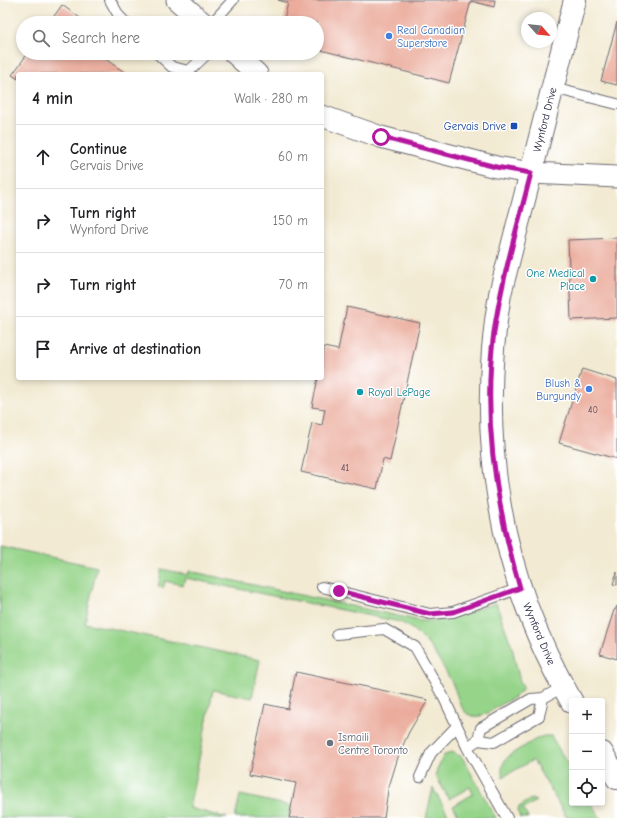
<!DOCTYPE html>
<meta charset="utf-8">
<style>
:root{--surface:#fff;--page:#f2f2f2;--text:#202124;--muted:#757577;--line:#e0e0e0}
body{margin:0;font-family:"Comic Neue",sans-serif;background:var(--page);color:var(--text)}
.controls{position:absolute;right:12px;bottom:12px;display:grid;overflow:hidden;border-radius:4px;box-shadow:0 2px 6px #0003}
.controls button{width:36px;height:36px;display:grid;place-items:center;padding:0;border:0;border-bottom:1px solid var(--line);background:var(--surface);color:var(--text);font:20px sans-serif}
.compass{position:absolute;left:521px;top:12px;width:36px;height:36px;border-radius:50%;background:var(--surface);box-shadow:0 2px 6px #0003;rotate:117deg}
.stop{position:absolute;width:12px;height:12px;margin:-9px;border:3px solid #b5179e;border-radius:50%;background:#fff}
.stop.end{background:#b5179e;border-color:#fff;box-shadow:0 1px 4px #0008}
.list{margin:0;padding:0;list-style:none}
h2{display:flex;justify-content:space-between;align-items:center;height:52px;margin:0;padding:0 16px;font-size:17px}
h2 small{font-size:13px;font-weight:400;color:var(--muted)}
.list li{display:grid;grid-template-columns:26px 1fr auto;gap:12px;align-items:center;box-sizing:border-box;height:64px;padding:0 16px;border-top:1px solid var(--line)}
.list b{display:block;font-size:15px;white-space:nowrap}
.list p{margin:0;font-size:13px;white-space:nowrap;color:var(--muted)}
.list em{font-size:13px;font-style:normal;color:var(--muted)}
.icon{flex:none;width:22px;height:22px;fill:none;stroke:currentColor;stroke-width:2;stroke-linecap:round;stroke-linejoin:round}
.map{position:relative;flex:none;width:617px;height:818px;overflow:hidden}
.search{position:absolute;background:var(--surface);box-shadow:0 2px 6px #0003;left:16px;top:16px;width:308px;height:44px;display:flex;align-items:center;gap:10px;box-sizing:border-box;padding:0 14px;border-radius:22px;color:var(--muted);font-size:15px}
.panel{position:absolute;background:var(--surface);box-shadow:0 2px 6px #0003;left:16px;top:72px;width:308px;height:308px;border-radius:4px}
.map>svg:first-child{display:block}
.green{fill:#96d48a;stroke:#5c7b62}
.building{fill:#ebac9c}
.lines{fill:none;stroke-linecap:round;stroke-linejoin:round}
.service-casing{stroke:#6b6870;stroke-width:12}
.minor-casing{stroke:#6b6870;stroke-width:23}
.tertiary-casing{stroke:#6b6870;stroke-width:24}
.service{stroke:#fff;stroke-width:10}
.minor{stroke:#fff;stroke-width:21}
.tertiary{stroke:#fff;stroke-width:22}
.route{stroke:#b5179e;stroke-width:5}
.shop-dot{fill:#3f7fe0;stroke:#fff;stroke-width:1.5}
.transit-dot{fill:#1a4fb4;stroke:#fff;stroke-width:1.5}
.culture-dot{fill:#0f9aa8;stroke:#fff;stroke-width:1.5}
.worship-dot{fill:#6b7280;stroke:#fff;stroke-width:1.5}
.labels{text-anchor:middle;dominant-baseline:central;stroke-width:3;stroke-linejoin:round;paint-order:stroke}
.number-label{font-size:9px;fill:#544453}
.shop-label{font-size:11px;fill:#366cbe;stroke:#fff;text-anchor:start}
.street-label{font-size:11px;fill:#22223b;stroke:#fff}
.transit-label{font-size:11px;fill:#164399;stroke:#fff;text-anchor:end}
.culture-label{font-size:11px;fill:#0d838f;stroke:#fff;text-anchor:end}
.worship-label{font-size:11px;fill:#5b616d;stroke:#fff;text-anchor:start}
</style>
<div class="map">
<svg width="617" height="818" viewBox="0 0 617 818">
<rect width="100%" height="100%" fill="#fff"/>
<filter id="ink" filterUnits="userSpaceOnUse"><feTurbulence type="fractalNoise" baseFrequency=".025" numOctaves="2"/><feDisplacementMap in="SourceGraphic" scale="8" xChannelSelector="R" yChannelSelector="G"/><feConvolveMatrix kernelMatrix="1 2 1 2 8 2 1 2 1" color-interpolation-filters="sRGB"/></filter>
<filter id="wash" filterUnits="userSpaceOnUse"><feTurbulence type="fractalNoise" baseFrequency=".012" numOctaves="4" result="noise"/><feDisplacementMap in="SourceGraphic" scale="16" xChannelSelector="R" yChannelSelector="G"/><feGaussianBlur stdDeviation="0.9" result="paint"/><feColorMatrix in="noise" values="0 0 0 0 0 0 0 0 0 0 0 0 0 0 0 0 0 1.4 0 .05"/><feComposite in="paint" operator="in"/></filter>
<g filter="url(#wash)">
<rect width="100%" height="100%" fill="#f2ead2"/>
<!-- green -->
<path class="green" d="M 0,546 L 97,567 L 85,623 L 260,660 L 252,698 L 213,690 L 189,808 L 227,818 L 0,818 Z
M 162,569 L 188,575 L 189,571 L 421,621 L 444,620 L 496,603 L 512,647 L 520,682 L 523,687 C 519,697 508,700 500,705 C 492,710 481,719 472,716 C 458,712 458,692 451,681 C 438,657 425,634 400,622 L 185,578 L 183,585 L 165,581 L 163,588 L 158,587 Z
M 545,736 L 551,736 L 572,771 L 572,803 L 591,803 L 600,818 L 567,818 L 533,760 L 503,777 C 498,760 512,753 525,746 C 531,742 538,737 545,736 Z
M 452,752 L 462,757 L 496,818 L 460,818 L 453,806 L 473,794 L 470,787 L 449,799 L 435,775 L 443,756 Z
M 433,788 L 450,818 L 426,818 Z
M 240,795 L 291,806 L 289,818 L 235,818 Z
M 531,799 L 536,801 L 523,809 L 528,818 L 520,818 L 518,812 L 519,807 Z"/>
<g id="blocks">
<!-- building -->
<path class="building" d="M 278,0 L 495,0 L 494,7 L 471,1 L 449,83 L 317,49 L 317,23 L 283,23 L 288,3 Z
M 62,5 L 87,23 L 49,23 Z
M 617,22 L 617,85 L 601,81 Z
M 28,53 L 103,53 L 101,56 L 127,74 L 18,74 L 18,79 L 12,75 Z
M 617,238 L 617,318 L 571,320 L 568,240 Z
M 347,307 L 420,323 L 390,461 L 383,459 L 377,489 L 301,472 L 312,423 L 322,425 L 325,409 L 312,407 L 318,378 L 322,378 L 322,358 L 324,347 L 338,350 Z
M 582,369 L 617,380 L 617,459 L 559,443 Z
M 617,572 L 617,585 L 613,584 Z
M 617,606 L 617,659 L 600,654 L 614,610 L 615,610 Z
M 296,672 L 428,700 L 409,732 L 399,754 L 388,790 L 384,818 L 289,818 L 296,783 L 250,774 L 265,704 L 288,709 Z"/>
</g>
</g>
<g filter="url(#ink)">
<use href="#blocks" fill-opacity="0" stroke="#6b6870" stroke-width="1"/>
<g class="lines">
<defs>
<path id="service" d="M 110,0 L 119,16 L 126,23
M 212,23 L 233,0
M 157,53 L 172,67 L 189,71 L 208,53
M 553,88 L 617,104
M 322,587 L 430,614 L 453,612 L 520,588
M 337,634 L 384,629 L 415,647 L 444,698 L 467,747 L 478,740 L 494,742 L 539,716 L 543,698
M 478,740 L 481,728 L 531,699 L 543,698 L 563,687
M 467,747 L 507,818
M 420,777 L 431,753 L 457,726"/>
<path id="minor" d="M 177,0 L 203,23
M 234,53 L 257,74
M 322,116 L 381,137 L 496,167 L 531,173 L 617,177"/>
<g id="tertiary">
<path id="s1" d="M 572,702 C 499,578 476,435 500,294 L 575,0"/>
<path d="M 602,753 L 617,778"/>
</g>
</defs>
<!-- service casing -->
<use href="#service" class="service-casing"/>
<!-- minor casing -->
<use href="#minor" class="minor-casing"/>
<!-- tertiary casing -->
<use href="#tertiary" class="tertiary-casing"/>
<!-- service -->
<use href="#service" class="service"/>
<!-- minor -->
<use href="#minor" class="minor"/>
<!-- tertiary -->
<use href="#tertiary" class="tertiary"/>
</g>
</g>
<g class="lines" filter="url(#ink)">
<!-- route -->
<path class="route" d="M 339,591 L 430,614 L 453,612 L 520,588 C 496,506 482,418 494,332 C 502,278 518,225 531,173 L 496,167 L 381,137"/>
</g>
<!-- markers -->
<g class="shop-dot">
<circle cx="389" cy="36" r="4"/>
<circle cx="589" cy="389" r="4"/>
</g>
<rect class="transit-dot" x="510" y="122" width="8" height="8" rx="2"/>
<g class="culture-dot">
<circle cx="593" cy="279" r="4"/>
<circle cx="360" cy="392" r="4"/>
</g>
<circle class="worship-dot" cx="330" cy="743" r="4"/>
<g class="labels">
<!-- number labels -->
<g class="number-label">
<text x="593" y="410">40</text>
<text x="345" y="468">41</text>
</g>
<!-- shop labels -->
<g class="shop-label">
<text x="397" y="30">Real Canadian<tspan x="397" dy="13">Superstore</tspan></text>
<text x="581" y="383" text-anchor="end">Blush &amp;<tspan x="581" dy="13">Burgundy</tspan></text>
</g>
<!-- street labels -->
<g class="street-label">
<text stroke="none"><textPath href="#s1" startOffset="603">Wynford Drive</textPath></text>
<text transform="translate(539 634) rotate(67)">Wynford Drive</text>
</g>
<!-- transit labels -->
<g class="transit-label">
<text x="506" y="126">Gervais Drive</text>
</g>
<!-- culture labels -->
<g class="culture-label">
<text x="585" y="273">One Medical<tspan x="585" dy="13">Place</tspan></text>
<text x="368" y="392" text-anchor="start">Royal LePage</text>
</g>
<!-- worship labels -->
<g class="worship-label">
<text x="338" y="737">Ismaili<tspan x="338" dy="13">Centre Toronto</tspan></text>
</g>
</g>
</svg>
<div class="controls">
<button>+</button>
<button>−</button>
<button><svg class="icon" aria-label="locate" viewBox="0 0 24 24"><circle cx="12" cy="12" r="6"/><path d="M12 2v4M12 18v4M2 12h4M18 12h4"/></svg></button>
</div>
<svg class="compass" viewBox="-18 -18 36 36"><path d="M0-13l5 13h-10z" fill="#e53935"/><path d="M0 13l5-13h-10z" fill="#757577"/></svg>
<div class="stop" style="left:381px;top:137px"></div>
<div class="stop end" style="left:339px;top:591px"></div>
<div class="search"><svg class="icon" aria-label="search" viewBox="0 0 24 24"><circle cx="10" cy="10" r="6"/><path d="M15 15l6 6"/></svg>Search here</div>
<section class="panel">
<h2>4 min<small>Walk · 280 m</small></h2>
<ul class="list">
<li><svg class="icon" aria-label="ahead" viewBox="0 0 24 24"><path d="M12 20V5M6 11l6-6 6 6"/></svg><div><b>Continue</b><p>Gervais Drive</p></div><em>60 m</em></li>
<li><svg class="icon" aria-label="right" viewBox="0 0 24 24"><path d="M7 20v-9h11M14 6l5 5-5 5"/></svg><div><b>Turn right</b><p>Wynford Drive</p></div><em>150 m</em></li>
<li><svg class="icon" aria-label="right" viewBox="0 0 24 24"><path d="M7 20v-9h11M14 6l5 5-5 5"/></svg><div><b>Turn right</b></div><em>70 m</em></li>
<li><svg class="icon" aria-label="arrive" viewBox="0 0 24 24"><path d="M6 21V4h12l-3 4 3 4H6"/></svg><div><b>Arrive at destination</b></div></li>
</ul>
</section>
</div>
